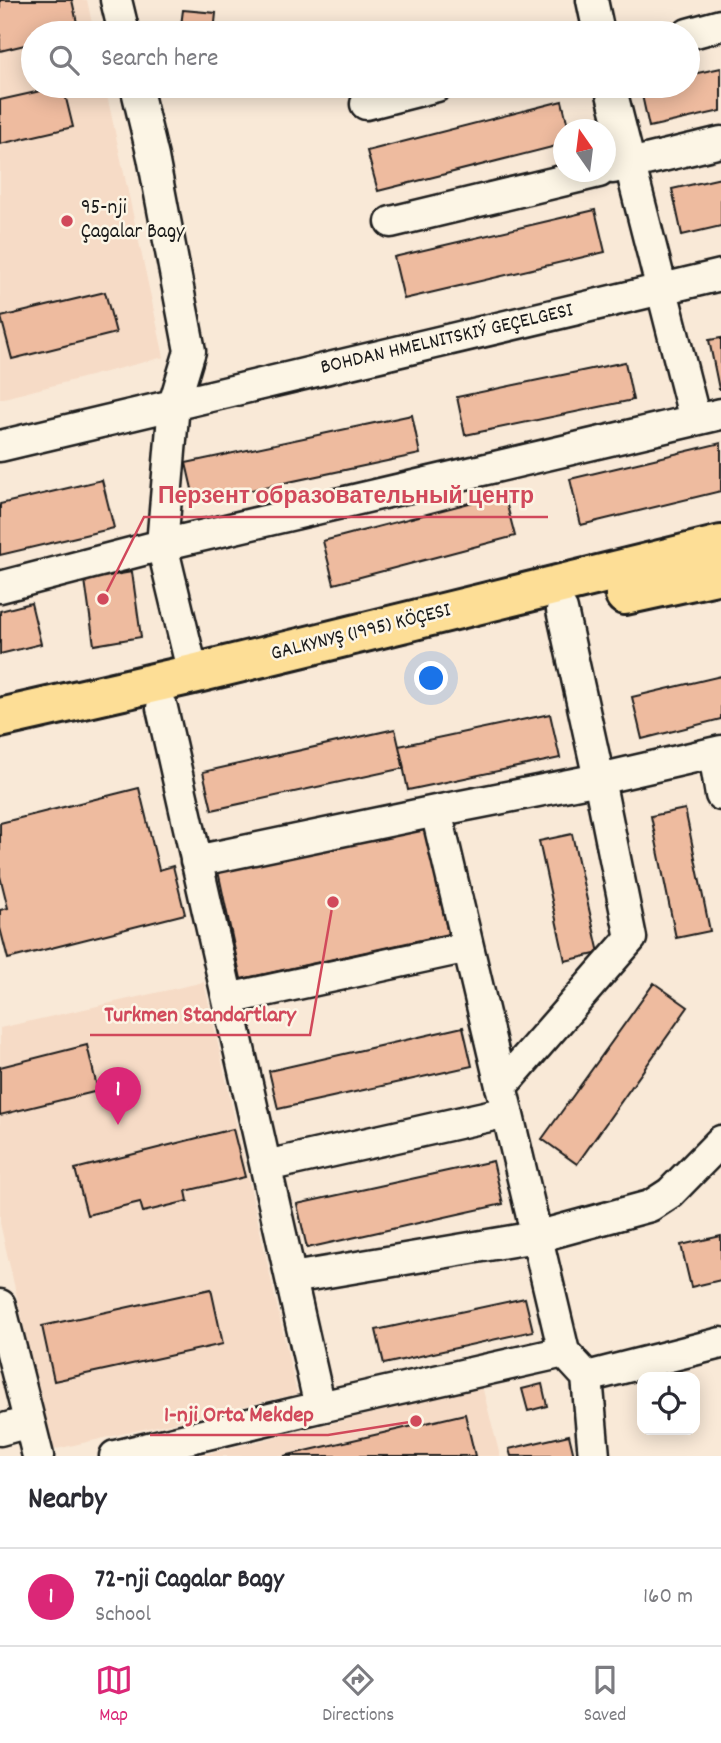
<!DOCTYPE html>
<meta charset="utf-8">
<style>
:root{--surface:#fff;--page:#f7f7f7;--text:#2b2b33;--muted:#7c7c81;--line:#e1e1e2;--accent:#db2777}
body{margin:0;font-family:Dekko,sans-serif;background:var(--page);color:var(--text)}
.controls{position:absolute;right:21px;bottom:21px;display:grid;overflow:hidden;border-radius:14px;box-shadow:0 4px 18px #0003}
.controls button{width:63px;height:63px;display:grid;place-items:center;padding:0;border:0;border-bottom:2px solid var(--line);background:var(--surface);color:var(--text);font:35px sans-serif}
.compass{position:absolute;left:553px;top:119px;width:63px;height:63px;border-radius:50%;background:var(--surface);box-shadow:0 4px 18px #0003;rotate:346deg}
.you{position:absolute;left:432px;top:679px;width:24px;height:24px;margin:-18px;border:5px solid #fff;border-radius:50%;background:#1a73e8;box-shadow:0 0 0 10px #1a73e833}
.badge{display:grid;place-items:center;width:46px;height:46px;border-radius:50%;background:var(--accent);color:#fff;font-size:23px;font-weight:700}
.pin{position:absolute;translate:-50% -58px;filter:drop-shadow(0 2px 4px #0008)}
.pin::after{content:'';position:absolute;top:37px;width:24px;height:21px;background:inherit;clip-path:polygon(0 0,100% 0,50% 100%)}
.list{margin:0;padding:0;list-style:none}
h2{display:flex;justify-content:space-between;align-items:center;height:91px;margin:0;padding:0 28px;font-size:30px}
h2 small{font-size:23px;font-weight:400;color:var(--muted)}
.list li{display:grid;grid-template-columns:46px 1fr auto;gap:21px;align-items:center;box-sizing:border-box;height:98px;padding:0 28px;border-top:2px solid var(--line)}
.list b{display:block;font-size:26px;white-space:nowrap}
.list p{margin:0;font-size:23px;white-space:nowrap;color:var(--muted)}
.list em{font-size:23px;font-style:normal;color:var(--muted)}
.icon{flex:none;width:38px;height:38px;fill:none;stroke:currentColor;stroke-width:2;stroke-linecap:round;stroke-linejoin:round}
.map{position:relative;flex:none;width:721px;height:1456px;overflow:hidden}
.search{position:absolute;background:var(--surface);box-shadow:0 4px 18px #0003;left:21px;right:21px;top:21px;height:77px;display:flex;align-items:center;gap:18px;box-sizing:border-box;padding:0 24px;border-radius:38px;color:var(--muted);font-size:26px}
.sheet{height:189px;background:var(--surface)}
nav{display:flex;justify-content:space-around;align-items:center;box-sizing:border-box;height:98px;border-top:2px solid var(--line);background:var(--surface);font-size:19px;color:var(--muted)}
nav a{display:grid;justify-items:center;gap:4px}
nav .on{color:var(--accent)}
.map>svg:first-child{display:block}
.built{fill:#f6dbc6}
.building{fill:#eebb9f;stroke:#1c1c1c;stroke-width:2}
.lines{fill:none;stroke-linecap:round;stroke-linejoin:round}
.minor-casing{stroke:#1c1c1c;stroke-width:35}
.major-casing{stroke:#1c1c1c;stroke-width:44}
.minor{stroke:#fcf5e5;stroke-width:30}
.major{stroke:#fdde96;stroke-width:38}
.poi-dot{fill:#d1495b;stroke:#fcf5e5;stroke-width:2.5}
.labels{text-anchor:middle;dominant-baseline:central;stroke-width:5;stroke-linejoin:round;paint-order:stroke}
.poi-label{font-size:21px;fill:#1c1c1c;stroke:#fcf5e5;text-anchor:start}
.street-label{font-size:21px;fill:#1c1c1c;stroke:#fcf5e5}
.leader{fill:none;stroke:#d1495b;stroke-width:2.5}
.callout-dot{fill:#d1495b;stroke:#fcf5e5;stroke-width:2.5}
.callout-label{font-size:23px;text-anchor:middle;font-weight:bold;fill:#d1495b;stroke:#fcf5e5;stroke-width:5;stroke-linejoin:round;paint-order:stroke}
</style>
<div class="map">
<svg width="721" height="1456" viewBox="0 0 721 1456">
<rect width="100%" height="100%" fill="#f9e9d7"/>
<filter id="ink" filterUnits="userSpaceOnUse"><feTurbulence type="fractalNoise" baseFrequency=".0143" numOctaves="2"/><feDisplacementMap in="SourceGraphic" scale="14" xChannelSelector="R" yChannelSelector="G"/><feConvolveMatrix kernelMatrix="1 2 1 2 8 2 1 2 1" color-interpolation-filters="sRGB"/></filter>
<g filter="url(#ink)">
<!-- built -->
<path class="built" d="M 0,0 L 87,0 L 94,33 L 33,33 L 33,86 L 105,86 L 164,357 L 0,399 Z
M 204,982 L 297,1394 L 52,1450 L 0,1223 L 0,1028 Z
M 482,1386 L 500,1456 L 198,1456 Z"/>
<!-- building -->
<path class="building" d="M 0,0 L 72,0 L 79,32 L 33,33 L 33,43 L 0,51 Z
M 183,10 L 216,13 L 214,33 L 180,33 Z
M 721,68 L 721,111 L 649,127 L 640,86 L 688,86 L 688,75 Z
M 63,86 L 73,127 L 0,144 L 0,100 Z
M 562,101 L 569,130 L 564,130 L 564,144 L 378,191 L 367,151 Z
M 721,178 L 721,226 L 682,235 L 672,189 Z
M 595,210 L 605,252 L 404,299 L 394,257 Z
M 105,292 L 116,333 L 12,359 L 1,317 Z
M 721,338 L 721,389 L 719,389 L 709,340 Z
M 625,362 L 633,400 L 465,435 L 457,397 Z
M 412,415 L 420,454 L 195,502 L 186,463 Z
M 721,443 L 721,491 L 581,525 L 570,479 Z
M 102,480 L 114,528 L 0,555 L 0,504 Z
M 504,494 L 515,536 L 334,584 L 323,541 Z
M 132,572 L 141,637 L 94,645 L 85,580 Z
M 31,603 L 41,644 L 0,654 L 0,611 Z
M 721,676 L 721,719 L 642,739 L 632,697 Z
M 550,714 L 560,758 L 408,790 L 399,746 Z
M 395,729 L 404,768 L 212,810 L 203,772 Z
M 139,788 L 159,870 L 173,866 L 185,914 L 8,959 L 0,928 L 0,910 L 8,908 L 0,876 L 0,823 Z
M 685,809 L 710,931 L 676,938 L 651,816 Z
M 425,826 L 448,934 L 241,979 L 218,871 Z
M 572,834 L 599,953 L 565,961 L 539,841 Z
M 654,983 L 688,1007 L 577,1164 L 542,1139 Z
M 463,1027 L 472,1066 L 278,1109 L 269,1071 Z
M 87,1045 L 98,1091 L 0,1115 L 0,1067 Z
M 233,1129 L 245,1177 L 186,1191 L 188,1201 L 143,1212 L 140,1202 L 87,1215 L 75,1169 Z
M 493,1161 L 503,1204 L 307,1248 L 297,1204 Z
M 721,1236 L 721,1280 L 691,1287 L 681,1245 Z
M 211,1289 L 223,1344 L 54,1381 L 42,1326 Z
M 525,1298 L 533,1331 L 384,1364 L 376,1330 Z
M 542,1384 L 547,1406 L 528,1411 L 522,1389 Z
M 465,1414 L 475,1456 L 284,1456 Z
M 569,1435 L 574,1456 L 511,1456 L 509,1449 Z"/>
<g class="lines">
<defs>
<path id="minor" d="M 116,0 L 124,33
M 592,0 L 599,33
M 688,34 L 721,25
M 136,86 L 153,157 L 190,351 L 174,404 L 162,545 L 193,674
M 610,86 L 695,420
M 366,104 L 437,86
M 613,168 L 721,142
M 391,222 L 599,172
M 0,446 L 721,275
M 0,587 L 162,545 L 721,414
M 562,610 L 599,779 L 721,751
M 714,753 L 721,795
M 196,861 L 436,811
M 228,999 L 468,947
M 266,1166 L 507,1112
M 292,1278 L 536,1237 L 650,1206 L 670,1193 L 721,1141
M 0,1305 L 38,1456
M 564,1352 L 587,1377 L 721,1343
M 587,1377 L 594,1456
M 320,1407 L 564,1352 L 436,811 L 599,779 L 631,938 L 501,1087
M 0,1430 L 29,1422
M 115,1456 L 320,1407 L 162,708"/>
<path id="major" d="M 625,595 L 721,574
M 0,718 L 193,674 L 721,545"/>
</defs>
<!-- minor casing -->
<use href="#minor" class="minor-casing"/>
<!-- major casing -->
<use href="#major" class="major-casing"/>
<!-- minor -->
<use href="#minor" class="minor"/>
<!-- major -->
<use href="#major" class="major"/>
</g>
</g>
<!-- markers -->
<circle class="poi-dot" cx="67" cy="221" r="7"/>
<g class="labels">
<!-- poi labels -->
<g class="poi-label">
<text x="81" y="209">95-nji<tspan x="81" dy="24">Çagalar Bagy</tspan></text>
</g>
<!-- street labels -->
<g class="street-label">
<text transform="translate(447 340) rotate(-13)">BOHDAN HMELNITSKIÝ GEÇELGESI</text>
<text transform="translate(361 633) rotate(-14)">GALKYNYŞ (1995) KÖÇESI</text>
</g>
</g>
<!-- callouts -->
<path class="leader" d="M103 599L144 517H548M333 902L310 1035H90M416 1421L328 1435H150"/>
<g class="callout-dot">
<circle cx="103" cy="599" r="7"/>
<circle cx="333" cy="902" r="7"/>
<circle cx="416" cy="1421" r="7"/>
</g>
<g class="callout-label">
<text x="346" y="503">Перзент образовательный центр</text>
<text x="200" y="1021">Turkmen Standartlary</text>
<text x="239" y="1421">1-nji Orta Mekdep</text>
</g>
</svg>
<div class="controls">
<button><svg class="icon" aria-label="locate" viewBox="0 0 24 24"><circle cx="12" cy="12" r="6"/><path d="M12 2v4M12 18v4M2 12h4M18 12h4"/></svg></button>
</div>
<svg class="compass" viewBox="-18 -18 36 36"><path d="M0-13l5 13h-10z" fill="#e53935"/><path d="M0 13l5-13h-10z" fill="#7c7c81"/></svg>
<div class="you"></div>
<div class="pin badge" style="left:118px;top:1125px">1</div>
<div class="search"><svg class="icon" aria-label="search" viewBox="0 0 24 24"><circle cx="10" cy="10" r="6"/><path d="M15 15l6 6"/></svg>Search here</div>
</div>
<section class="sheet">
<h2>Nearby<small></small></h2>
<ul class="list">
<li><span class="badge">1</span><div><b>72-nji Cagalar Bagy</b><p>School</p></div><em>160 m</em></li>
</ul>
</section>
<nav>
<a class="on"><svg class="icon" aria-label="map" viewBox="0 0 24 24"><path d="M3 6l6-2 6 2 6-2v14l-6 2-6-2-6 2zM9 4v14M15 6v14"/></svg>Map</a>
<a><svg class="icon" aria-label="directions" viewBox="0 0 24 24"><path d="M12 3l9 9-9 9-9-9zM9 14v-3h6M13 9l2 2-2 2"/></svg>Directions</a>
<a><svg class="icon" aria-label="saved" viewBox="0 0 24 24"><path d="M7 4h10v16l-5-4-5 4z"/></svg>Saved</a>
</nav>
